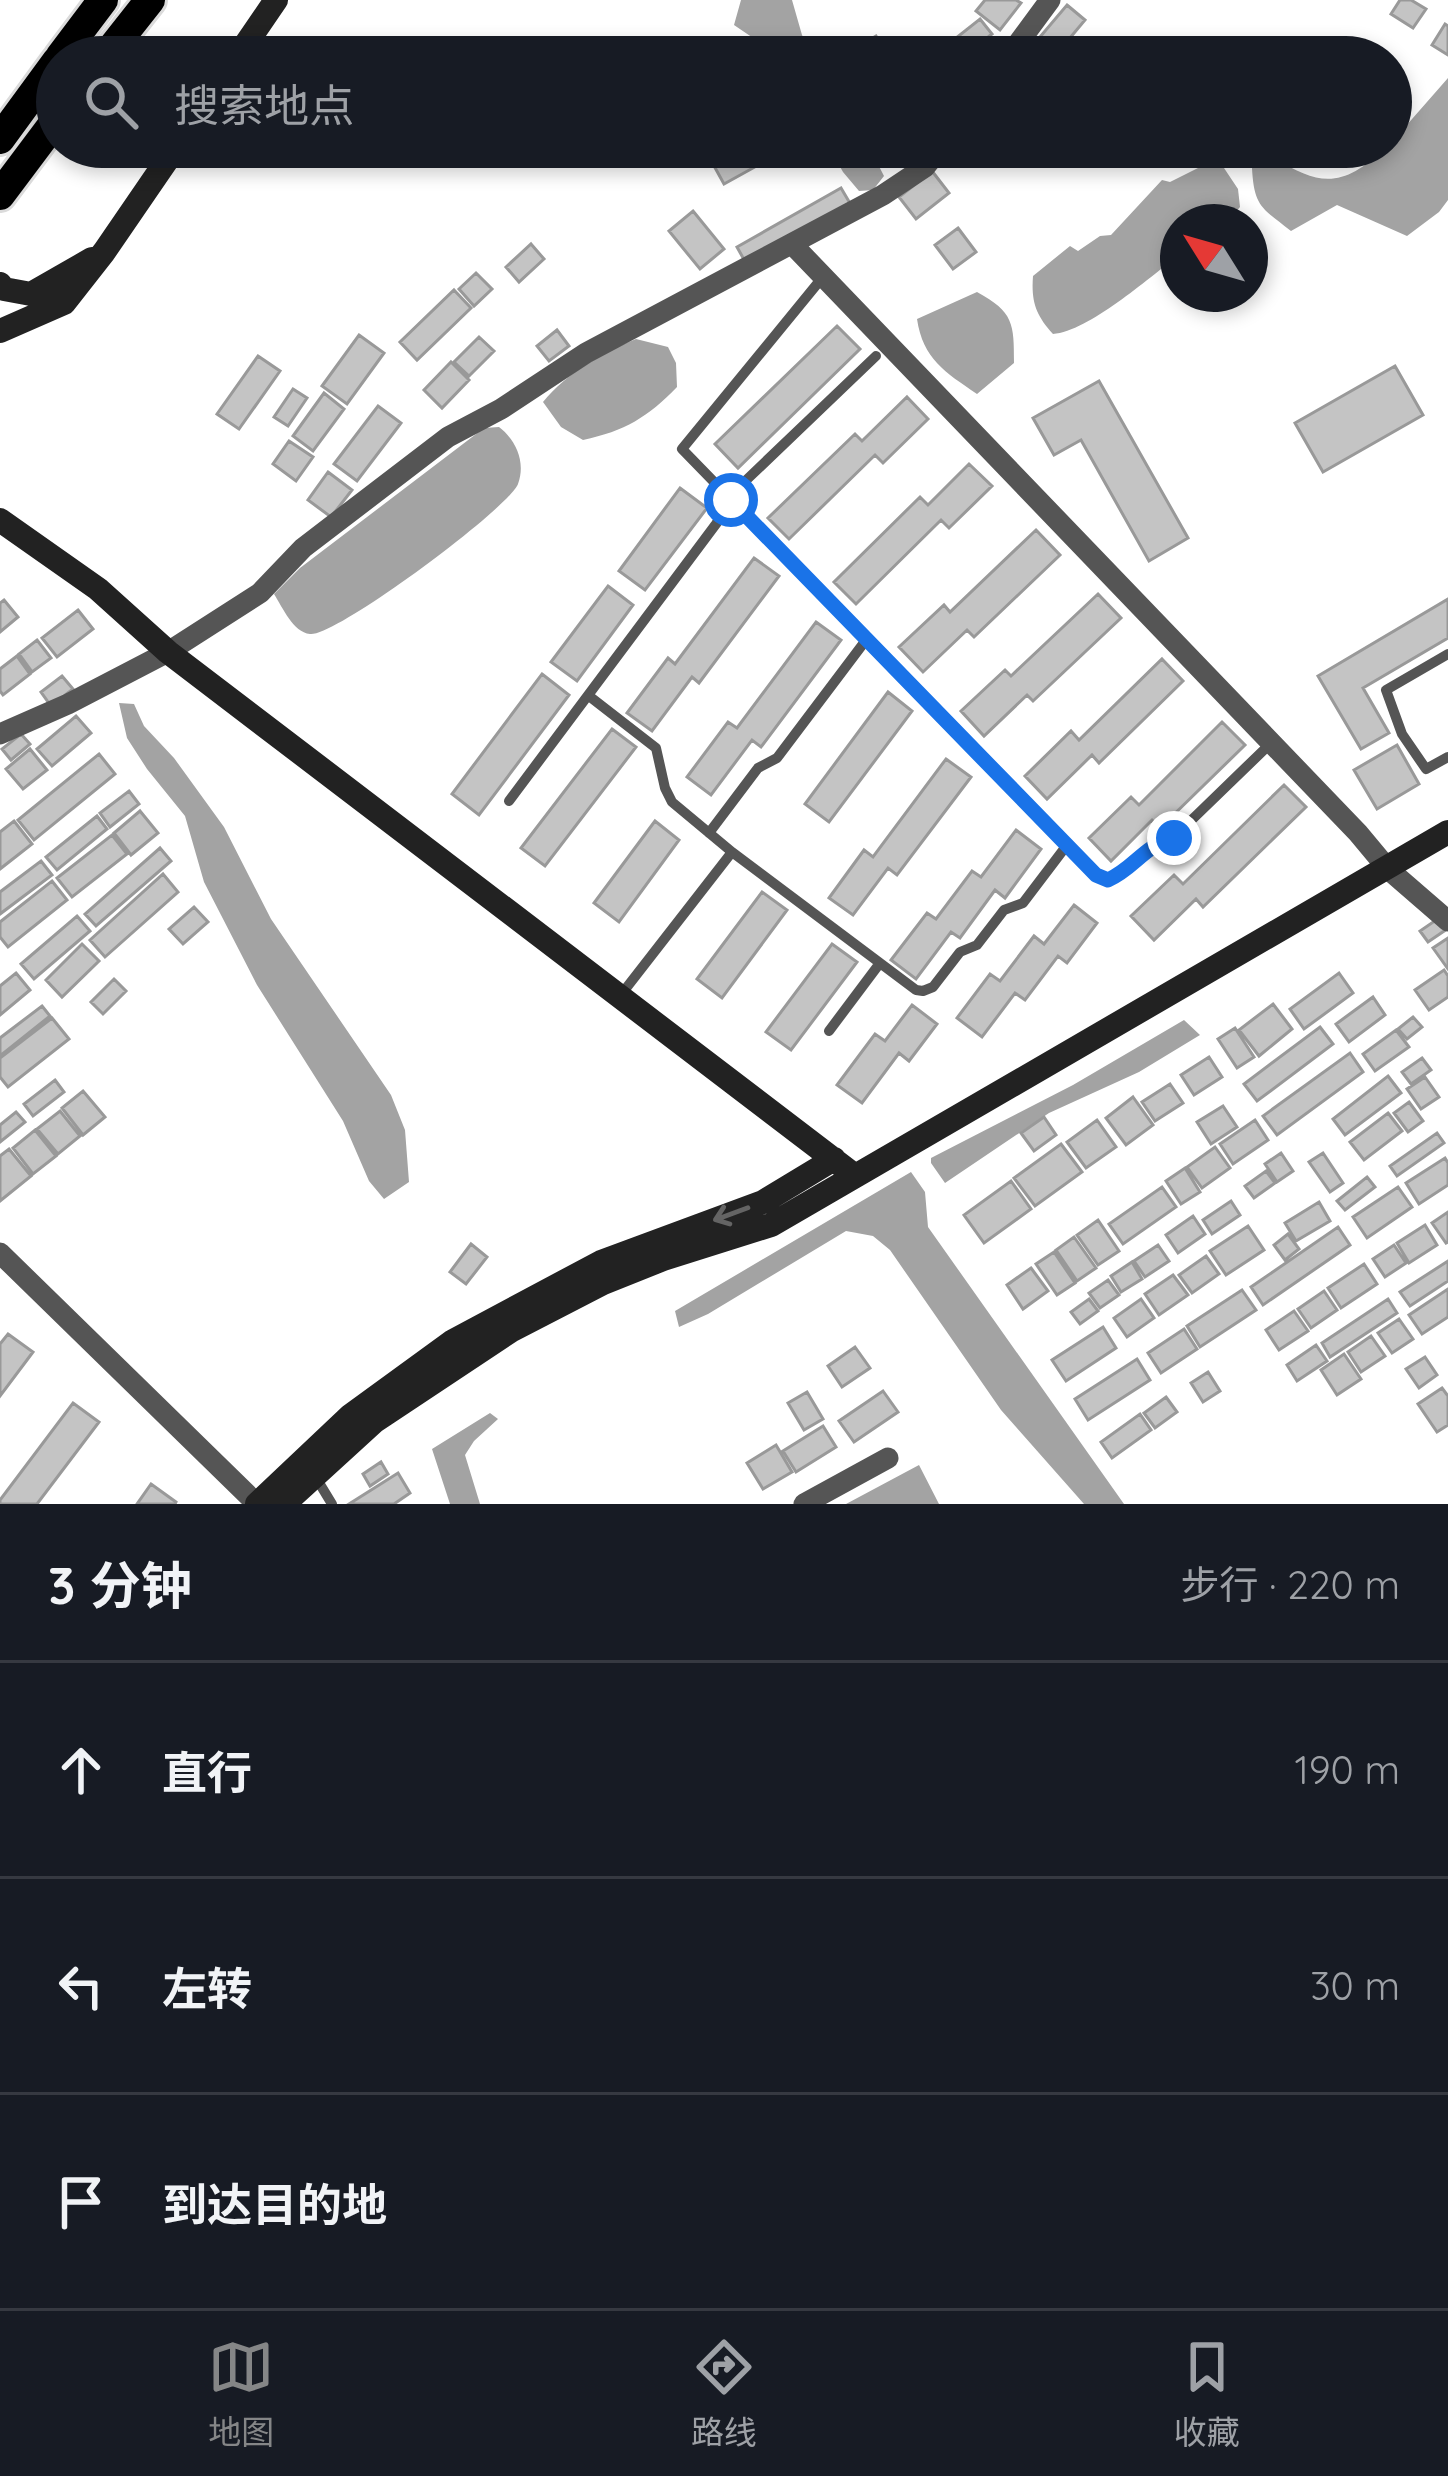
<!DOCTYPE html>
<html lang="zh">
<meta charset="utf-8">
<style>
:root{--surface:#171b24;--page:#242831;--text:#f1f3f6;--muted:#9ea1a6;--line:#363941;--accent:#858687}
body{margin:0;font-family:Quicksand,"Noto Sans SC",sans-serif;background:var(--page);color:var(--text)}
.compass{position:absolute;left:1160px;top:204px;width:108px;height:108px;border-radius:50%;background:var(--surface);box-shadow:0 6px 18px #0003;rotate:307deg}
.stop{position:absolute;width:36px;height:36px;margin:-27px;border:9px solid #1a73e8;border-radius:50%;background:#fff}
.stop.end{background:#1a73e8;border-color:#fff;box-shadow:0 3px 12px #0008}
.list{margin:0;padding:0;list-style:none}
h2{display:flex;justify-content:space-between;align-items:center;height:156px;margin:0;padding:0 48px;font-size:51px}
h2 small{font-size:39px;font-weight:400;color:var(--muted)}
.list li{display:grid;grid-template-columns:78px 1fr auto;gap:36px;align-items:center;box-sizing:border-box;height:216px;padding:0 48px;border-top:3px solid var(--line)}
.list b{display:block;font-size:45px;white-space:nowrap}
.list em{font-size:39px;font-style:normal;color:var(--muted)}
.icon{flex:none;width:66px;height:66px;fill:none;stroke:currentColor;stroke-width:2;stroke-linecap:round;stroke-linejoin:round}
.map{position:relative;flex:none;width:1448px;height:1504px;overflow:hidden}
.search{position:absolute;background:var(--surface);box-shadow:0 6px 18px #0003;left:36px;right:36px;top:36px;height:132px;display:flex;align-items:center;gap:30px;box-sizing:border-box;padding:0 42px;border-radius:66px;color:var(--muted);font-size:45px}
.sheet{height:804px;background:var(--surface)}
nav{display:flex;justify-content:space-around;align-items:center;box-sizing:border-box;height:168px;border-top:3px solid var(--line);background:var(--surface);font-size:33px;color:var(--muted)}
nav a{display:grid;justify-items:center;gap:6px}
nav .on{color:var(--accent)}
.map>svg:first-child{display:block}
.water{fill:#a3a3a3}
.building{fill:#c4c4c4;stroke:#999;stroke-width:3}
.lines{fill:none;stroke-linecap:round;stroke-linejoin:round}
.primary-casing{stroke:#dbdbdb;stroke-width:36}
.lane{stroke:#555;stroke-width:10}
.street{stroke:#555;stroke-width:21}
.secondary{stroke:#222;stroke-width:24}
.primary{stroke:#000;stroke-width:30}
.oneway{stroke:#646464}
.route{stroke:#1a73e8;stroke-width:15}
</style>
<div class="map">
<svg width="1448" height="1504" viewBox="0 0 1448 1504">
<rect width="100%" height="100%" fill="#fff"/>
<!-- water -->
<path class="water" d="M 741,0 L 792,0 L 802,35 L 814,57 L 770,57 L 762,44 L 734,25 Z
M 1448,78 L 1448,200 L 1439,212 L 1407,236 L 1337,205 L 1291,231 C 1262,208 1254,207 1252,168 L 1273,157 C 1323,189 1344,186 1387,147 L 1391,147 L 1391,143 Z
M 829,147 L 869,147 L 884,176 L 873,190 L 859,191 L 843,172 Z
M 1200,167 L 1224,168 L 1238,189 L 1240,207 C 1224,229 1202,222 1178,222 L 1178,256 C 1147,279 1089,331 1053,334 C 1036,315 1031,302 1033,276 L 1070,246 L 1078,251 L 1100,236 L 1111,235 L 1162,180 L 1170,182 Z
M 977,292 C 1014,312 1014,324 1014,363 L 977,394 C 945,372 923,359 917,319 Z
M 636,339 L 668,347 L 676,363 L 677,387 C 648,417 625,431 583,440 L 561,427 L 543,402 C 568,372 601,354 636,339 Z
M 499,427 C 516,440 526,462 518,484 C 508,509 334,638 310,634 C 293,632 283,608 274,594 L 300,568 L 484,428 Z
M 119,703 L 134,704 L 144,726 L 174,758 L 224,827 L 271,919 L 391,1095 L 405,1130 L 409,1182 L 384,1199 L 369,1181 L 343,1121 L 257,985 L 204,882 L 185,816 L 147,769 L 127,738 Z
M 1184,1020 L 1200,1035 L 1139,1072 L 1049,1113 L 945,1183 L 931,1163 L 931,1158 L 1073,1085 Z
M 911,1172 L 925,1192 L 928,1227 L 1124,1504 L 1084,1504 L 1001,1410 L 890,1250 L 873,1236 L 846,1231 L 708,1314 L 679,1327 L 675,1311 Z
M 490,1413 L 498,1419 L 474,1441 L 465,1455 L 480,1504 L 450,1504 L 432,1449 Z
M 919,1465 L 939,1504 L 846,1504 Z"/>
<!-- building -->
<path class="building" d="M 985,0 L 1016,0 L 1021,3 L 1000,30 L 976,11 Z
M 1400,0 L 1411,0 L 1426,9 L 1413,28 L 1391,14 Z
M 1067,5 L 1085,20 L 1054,57 L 1050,57 L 1034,44 Z
M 980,19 L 992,34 L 963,57 L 932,57 Z
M 1445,24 L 1448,26 L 1448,55 L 1432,45 Z
M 876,36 L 889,57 L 841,57 Z
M 743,147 L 791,147 L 724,184 L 713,164 Z
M 932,171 L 949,193 L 916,219 L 899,197 Z
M 841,188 L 851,205 L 747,265 L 737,247 Z
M 693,211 L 724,249 L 700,269 L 669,231 Z
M 958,228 L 976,252 L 953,269 L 935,245 Z
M 531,244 L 544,259 L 519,282 L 506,267 Z
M 476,273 L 492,289 L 474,306 L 459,289 Z
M 454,290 L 471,308 L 417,360 L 400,342 Z
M 837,326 L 860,349 L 738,468 L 715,444 Z
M 557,330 L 569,346 L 549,361 L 537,346 Z
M 359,335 L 384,353 L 347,404 L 322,386 Z
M 479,337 L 494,351 L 469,376 L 454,362 Z
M 258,356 L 280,371 L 239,429 L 217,414 Z
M 451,362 L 469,380 L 442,408 L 424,390 Z
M 1395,366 L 1423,415 L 1323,472 L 1295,423 Z
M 1099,381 L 1188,538 L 1149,561 L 1081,440 L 1054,455 L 1033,418 Z
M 293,389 L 307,398 L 288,426 L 274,417 Z
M 324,393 L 344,409 L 313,451 L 293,436 Z
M 907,397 L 928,419 L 883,463 L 875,455 L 789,539 L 768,518 L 855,434 L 862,441 Z
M 378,406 L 401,423 L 357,481 L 334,464 Z
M 289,441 L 313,457 L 296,481 L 273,464 Z
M 969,464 L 992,486 L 949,528 L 941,520 L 856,604 L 834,582 L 920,497 L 928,505 Z
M 328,472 L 352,490 L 331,517 L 308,500 Z
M 680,488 L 707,508 L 645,590 L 619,571 Z
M 1036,530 L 1060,555 L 974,637 L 967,630 L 923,672 L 899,647 L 944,605 L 950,612 Z
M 754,558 L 779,576 L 699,683 L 692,677 L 652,731 L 627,713 L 668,658 L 675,664 Z
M 608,586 L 633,605 L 577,681 L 551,662 Z
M 1098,594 L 1121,618 L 1033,701 L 1027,695 L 984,736 L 961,711 L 1005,670 L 1011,676 Z
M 1448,599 L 1448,638 L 1363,688 L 1389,733 L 1361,749 L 1318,676 Z
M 4,600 L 18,617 L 0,632 L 0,603 Z
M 78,610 L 93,629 L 57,657 L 42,638 Z
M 816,622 L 841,640 L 761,747 L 752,740 L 711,795 L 687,777 L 728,722 L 737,728 Z
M 37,640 L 51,658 L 32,672 L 19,654 Z
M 17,656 L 30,674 L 3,695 L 0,691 L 0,669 Z
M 1162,659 L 1183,681 L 1099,763 L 1092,755 L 1047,799 L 1025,776 L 1071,731 L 1079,740 Z
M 542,674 L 569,695 L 479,815 L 452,794 Z
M 62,676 L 73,689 L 51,706 L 41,692 Z
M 888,692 L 912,711 L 829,822 L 805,804 Z
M 76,716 L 91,733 L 52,766 L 37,749 Z
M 1222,722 L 1245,745 L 1160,828 L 1152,820 L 1111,861 L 1089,838 L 1131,797 L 1139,805 Z
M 612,729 L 636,747 L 545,866 L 521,848 Z
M 21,734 L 30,744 L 11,760 L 2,749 Z
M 1397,745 L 1419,784 L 1377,809 L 1354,770 Z
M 30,749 L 47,770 L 23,789 L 6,769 Z
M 99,754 L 115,774 L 34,840 L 18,820 Z
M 946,759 L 971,777 L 897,875 L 888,868 L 853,915 L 829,898 L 864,850 L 873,857 Z
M 1284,785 L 1306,807 L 1203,907 L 1196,899 L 1154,940 L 1131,916 L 1174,875 L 1183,884 Z
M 129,791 L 139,804 L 110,827 L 100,813 Z
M 140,811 L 158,833 L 131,855 L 114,833 Z
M 97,816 L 107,829 L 57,870 L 46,857 Z
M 14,821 L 32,844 L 0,869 L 0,832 Z
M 655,821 L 679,840 L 619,922 L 594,903 Z
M 1016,830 L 1041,849 L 1005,898 L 995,890 L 960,938 L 951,932 L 916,979 L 891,960 L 927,913 L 936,919 L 972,871 L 981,877 Z
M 112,835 L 127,854 L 72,897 L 57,878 Z
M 160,848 L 171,861 L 96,926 L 85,914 Z
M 41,861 L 52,875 L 0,914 L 0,892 Z
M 163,874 L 178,892 L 105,957 L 90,940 Z
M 52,881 L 67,900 L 8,947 L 0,937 L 0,922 Z
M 762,892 L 787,910 L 722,998 L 697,979 Z
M 1074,905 L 1097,923 L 1067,963 L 1058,956 L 1025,1000 L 1015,993 L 982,1037 L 957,1018 L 990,974 L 1000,981 L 1034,936 L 1044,944 Z
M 194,907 L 208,922 L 183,944 L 169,929 Z
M 77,916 L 90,931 L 34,979 L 21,964 Z
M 1439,918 L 1447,929 L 1428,942 L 1420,931 Z
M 1448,938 L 1448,969 L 1433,948 Z
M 82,944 L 99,961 L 62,997 L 46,980 Z
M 832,944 L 857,962 L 791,1050 L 766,1032 Z
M 1444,970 L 1448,976 L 1448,997 L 1429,1010 L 1415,990 Z
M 16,973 L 30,990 L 0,1015 L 0,986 Z
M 1339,973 L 1353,993 L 1304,1029 L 1290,1009 Z
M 114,979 L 126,991 L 103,1014 L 91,1002 Z
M 1373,997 L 1385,1015 L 1349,1042 L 1336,1024 Z
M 1273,1004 L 1292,1029 L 1259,1056 L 1239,1030 Z
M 912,1005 L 937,1024 L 909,1061 L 899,1053 L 862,1103 L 837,1085 L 875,1034 L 885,1041 Z
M 42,1006 L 50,1016 L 0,1056 L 0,1038 Z
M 1413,1017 L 1422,1027 L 1407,1039 L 1398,1029 Z
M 52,1018 L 69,1039 L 8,1087 L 0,1077 L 0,1058 Z
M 1320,1027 L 1333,1044 L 1257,1101 L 1244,1084 Z
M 1235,1028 L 1254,1057 L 1237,1068 L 1218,1039 Z
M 1396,1030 L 1409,1047 L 1375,1071 L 1363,1054 Z
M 1350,1053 L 1363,1072 L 1277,1135 L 1263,1116 Z
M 1209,1057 L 1222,1077 L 1194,1095 L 1181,1075 Z
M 1422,1058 L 1431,1070 L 1411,1084 L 1402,1072 Z
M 1388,1076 L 1401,1093 L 1345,1135 L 1333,1119 Z
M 1425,1077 L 1439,1097 L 1421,1109 L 1407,1089 Z
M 55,1080 L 64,1092 L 33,1116 L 24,1104 Z
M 1170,1084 L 1183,1103 L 1155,1121 L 1142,1102 Z
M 83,1091 L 105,1117 L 83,1135 L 62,1108 Z
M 1133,1097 L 1153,1125 L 1126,1145 L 1106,1118 Z
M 1409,1102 L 1423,1121 L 1408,1132 L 1394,1113 Z
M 1223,1106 L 1237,1127 L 1211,1144 L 1197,1122 Z
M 60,1111 L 80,1136 L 58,1154 L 37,1129 Z
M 16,1112 L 25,1122 L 0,1142 L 0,1125 Z
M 1388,1113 L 1402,1131 L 1364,1160 L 1350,1142 Z
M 1044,1117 L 1056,1135 L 1034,1151 L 1021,1133 Z
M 1097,1120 L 1116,1147 L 1086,1168 L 1067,1142 Z
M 1255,1120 L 1268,1140 L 1233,1164 L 1220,1144 Z
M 35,1130 L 56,1156 L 33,1174 L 13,1148 Z
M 1437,1133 L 1444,1143 L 1397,1176 L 1390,1166 Z
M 1061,1144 L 1082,1172 L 1035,1206 L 1014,1178 Z
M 1215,1147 L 1230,1168 L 1202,1188 L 1187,1167 Z
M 9,1149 L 31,1176 L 0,1201 L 0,1156 Z
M 1281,1153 L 1293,1171 L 1277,1182 L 1265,1164 Z
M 1323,1153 L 1343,1183 L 1330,1192 L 1309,1162 Z
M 1445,1158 L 1448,1163 L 1448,1185 L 1419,1204 L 1406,1183 Z
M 1185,1168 L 1200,1192 L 1181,1204 L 1166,1181 Z
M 1266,1171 L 1275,1183 L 1254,1198 L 1245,1186 Z
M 1367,1177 L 1375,1187 L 1345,1210 L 1337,1201 Z
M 1011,1181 L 1031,1209 L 984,1243 L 964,1215 Z
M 1162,1187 L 1176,1207 L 1123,1244 L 1109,1224 Z
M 1398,1187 L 1412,1207 L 1367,1238 L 1353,1217 Z
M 1231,1201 L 1240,1215 L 1212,1234 L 1203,1220 Z
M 1319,1202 L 1330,1221 L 1296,1241 L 1285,1223 Z
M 1448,1212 L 1448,1242 L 1446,1243 L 1432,1223 Z
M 1193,1216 L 1205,1234 L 1178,1253 L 1166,1235 Z
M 1098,1220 L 1119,1251 L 1098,1265 L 1077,1235 Z
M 1425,1225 L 1437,1245 L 1409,1263 L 1397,1243 Z
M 1248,1226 L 1264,1250 L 1226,1275 L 1210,1251 Z
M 1338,1227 L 1350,1245 L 1263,1305 L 1251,1287 Z
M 1288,1234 L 1299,1249 L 1285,1260 L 1274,1245 Z
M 1074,1237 L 1096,1268 L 1077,1281 L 1056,1250 Z
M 471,1244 L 487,1257 L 466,1284 L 450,1272 Z
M 1158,1245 L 1169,1261 L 1145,1277 L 1134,1261 Z
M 1394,1245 L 1406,1263 L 1385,1277 L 1373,1259 Z
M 1054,1252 L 1075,1283 L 1057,1295 L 1036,1264 Z
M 1206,1256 L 1219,1274 L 1192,1293 L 1179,1275 Z
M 1448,1261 L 1448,1281 L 1410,1306 L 1400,1292 Z
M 1132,1262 L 1142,1279 L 1121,1292 L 1111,1276 Z
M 1364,1264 L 1377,1284 L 1341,1308 L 1328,1288 Z
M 1031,1268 L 1048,1291 L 1023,1309 L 1007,1285 Z
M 1173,1275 L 1188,1295 L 1159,1315 L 1145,1294 Z
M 1108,1280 L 1119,1295 L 1100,1308 L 1089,1293 Z
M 1448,1289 L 1448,1317 L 1422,1334 L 1409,1315 Z
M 1242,1290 L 1256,1310 L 1200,1347 L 1187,1326 Z
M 1324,1291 L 1337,1310 L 1311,1328 L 1298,1309 Z
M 1089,1299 L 1098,1311 L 1080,1324 L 1071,1312 Z
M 1141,1299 L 1154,1318 L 1127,1337 L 1114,1318 Z
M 1388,1299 L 1397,1313 L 1330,1357 L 1322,1343 Z
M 1294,1311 L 1308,1331 L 1279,1350 L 1266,1330 Z
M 1399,1319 L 1413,1339 L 1392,1353 L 1378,1333 Z
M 1103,1327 L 1116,1348 L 1066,1381 L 1052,1360 Z
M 1184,1329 L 1197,1349 L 1161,1373 L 1148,1353 Z
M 8,1334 L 33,1352 L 0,1396 L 0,1344 Z
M 1371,1336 L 1385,1356 L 1361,1372 L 1348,1352 Z
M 1316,1345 L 1327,1361 L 1297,1381 L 1287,1365 Z
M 855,1347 L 870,1368 L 842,1387 L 828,1366 Z
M 1344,1354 L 1361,1379 L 1337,1395 L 1321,1370 Z
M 1425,1357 L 1437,1375 L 1419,1388 L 1406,1369 Z
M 1137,1359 L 1150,1380 L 1088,1420 L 1075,1399 Z
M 1208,1372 L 1220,1391 L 1203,1402 L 1191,1383 Z
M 1442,1388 L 1448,1396 L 1448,1425 L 1437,1432 L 1418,1404 Z
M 883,1391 L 898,1412 L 854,1442 L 839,1421 Z
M 807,1392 L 823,1419 L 804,1430 L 788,1403 Z
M 1166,1397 L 1177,1412 L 1155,1428 L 1144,1413 Z
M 73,1403 L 99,1422 L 37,1504 L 0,1504 L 0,1500 Z
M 1140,1414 L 1151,1430 L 1112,1458 L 1101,1442 Z
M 823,1426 L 836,1447 L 796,1472 L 783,1451 Z
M 776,1445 L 792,1472 L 763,1489 L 747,1463 Z
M 381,1462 L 388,1474 L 370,1486 L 363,1474 Z
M 398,1473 L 410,1493 L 394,1504 L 349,1504 Z
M 151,1484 L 176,1502 L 175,1504 L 137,1504 Z"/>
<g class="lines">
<defs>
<path id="primary" d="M 60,57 L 103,0
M 105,57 L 150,0
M 0,139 L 57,61
M 0,195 L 57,119"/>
</defs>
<!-- primary casing -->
<use href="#primary" class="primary-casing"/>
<!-- lane -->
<path class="lane" d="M 822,278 L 682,449 L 1096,875 L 1108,880 C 1134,868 1145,845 1174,837 L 1271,743
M 1448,654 L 1386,690 L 1402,734 L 1426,769 L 1448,757
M 589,696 L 656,748 L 665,788 L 672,802 L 732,852 L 620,996
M 509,801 L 716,524 L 740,486 L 876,356
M 709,833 L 758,768 L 777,758 L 866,640
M 732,852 L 916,990 L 923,991 L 933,987 L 960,952 L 977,945 L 1004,910 L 1023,903 L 1067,845
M 829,1031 L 880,963
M 315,1476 L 332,1504"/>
<!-- street -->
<path class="street" d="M 1008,57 L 1050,0
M 792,244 L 1358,833 L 1388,869 L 1448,921
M 0,734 L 68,704 L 168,652 L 260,593 L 303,548 L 448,437 L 501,409 L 586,353 L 883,195 L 925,167 L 941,147
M 0,1253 L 257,1504
M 804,1504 L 888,1458"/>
<!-- secondary -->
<path class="secondary" d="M 237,57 L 276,0
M 0,284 L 4,289 L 31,294 L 92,259
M 0,331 L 64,303 L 104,252 L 176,147
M 0,520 L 98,589 L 168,652 L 854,1175
M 257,1504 L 350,1416 L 453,1341 L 601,1262 L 763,1202 L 834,1159
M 284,1504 L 375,1421 L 512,1330 L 603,1283 L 663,1259 L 771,1225 L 1448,832"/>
<!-- primary -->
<use href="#primary" class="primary"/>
</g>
<!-- one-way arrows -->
<defs><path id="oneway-shaft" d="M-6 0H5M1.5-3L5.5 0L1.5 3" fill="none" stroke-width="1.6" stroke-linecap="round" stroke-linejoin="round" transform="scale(3)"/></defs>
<use class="oneway" href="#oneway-shaft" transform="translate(731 1214) rotate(160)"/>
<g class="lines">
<!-- route -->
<path class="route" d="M 731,500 L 1096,875 L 1108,880 C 1135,868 1143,846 1174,838"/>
</g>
</svg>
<svg class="compass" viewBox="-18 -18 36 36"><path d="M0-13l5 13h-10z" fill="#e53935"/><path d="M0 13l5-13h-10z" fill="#9ea1a6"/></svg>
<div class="stop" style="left:731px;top:500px"></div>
<div class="stop end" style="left:1174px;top:838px"></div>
<div class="search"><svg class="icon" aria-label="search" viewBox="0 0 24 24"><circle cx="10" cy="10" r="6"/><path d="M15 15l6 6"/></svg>搜索地点</div>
</div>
<section class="sheet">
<h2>3 分钟<small>步行 · 220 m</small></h2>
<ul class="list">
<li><svg class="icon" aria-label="ahead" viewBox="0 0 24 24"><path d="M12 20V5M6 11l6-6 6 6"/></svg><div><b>直行</b></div><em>190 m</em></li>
<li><svg class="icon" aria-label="left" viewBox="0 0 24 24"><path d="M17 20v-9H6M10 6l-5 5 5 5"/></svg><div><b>左转</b></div><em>30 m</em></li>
<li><svg class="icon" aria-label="arrive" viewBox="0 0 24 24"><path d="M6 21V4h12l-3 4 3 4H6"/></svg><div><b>到达目的地</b></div></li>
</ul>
</section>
<nav>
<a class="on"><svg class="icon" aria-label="map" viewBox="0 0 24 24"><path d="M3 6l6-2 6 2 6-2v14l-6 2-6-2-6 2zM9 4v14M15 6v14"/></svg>地图</a>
<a><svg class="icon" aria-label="directions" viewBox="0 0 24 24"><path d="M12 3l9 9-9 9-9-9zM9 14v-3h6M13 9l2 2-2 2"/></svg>路线</a>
<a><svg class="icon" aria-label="saved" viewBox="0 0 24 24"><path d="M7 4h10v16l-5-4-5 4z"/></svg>收藏</a>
</nav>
